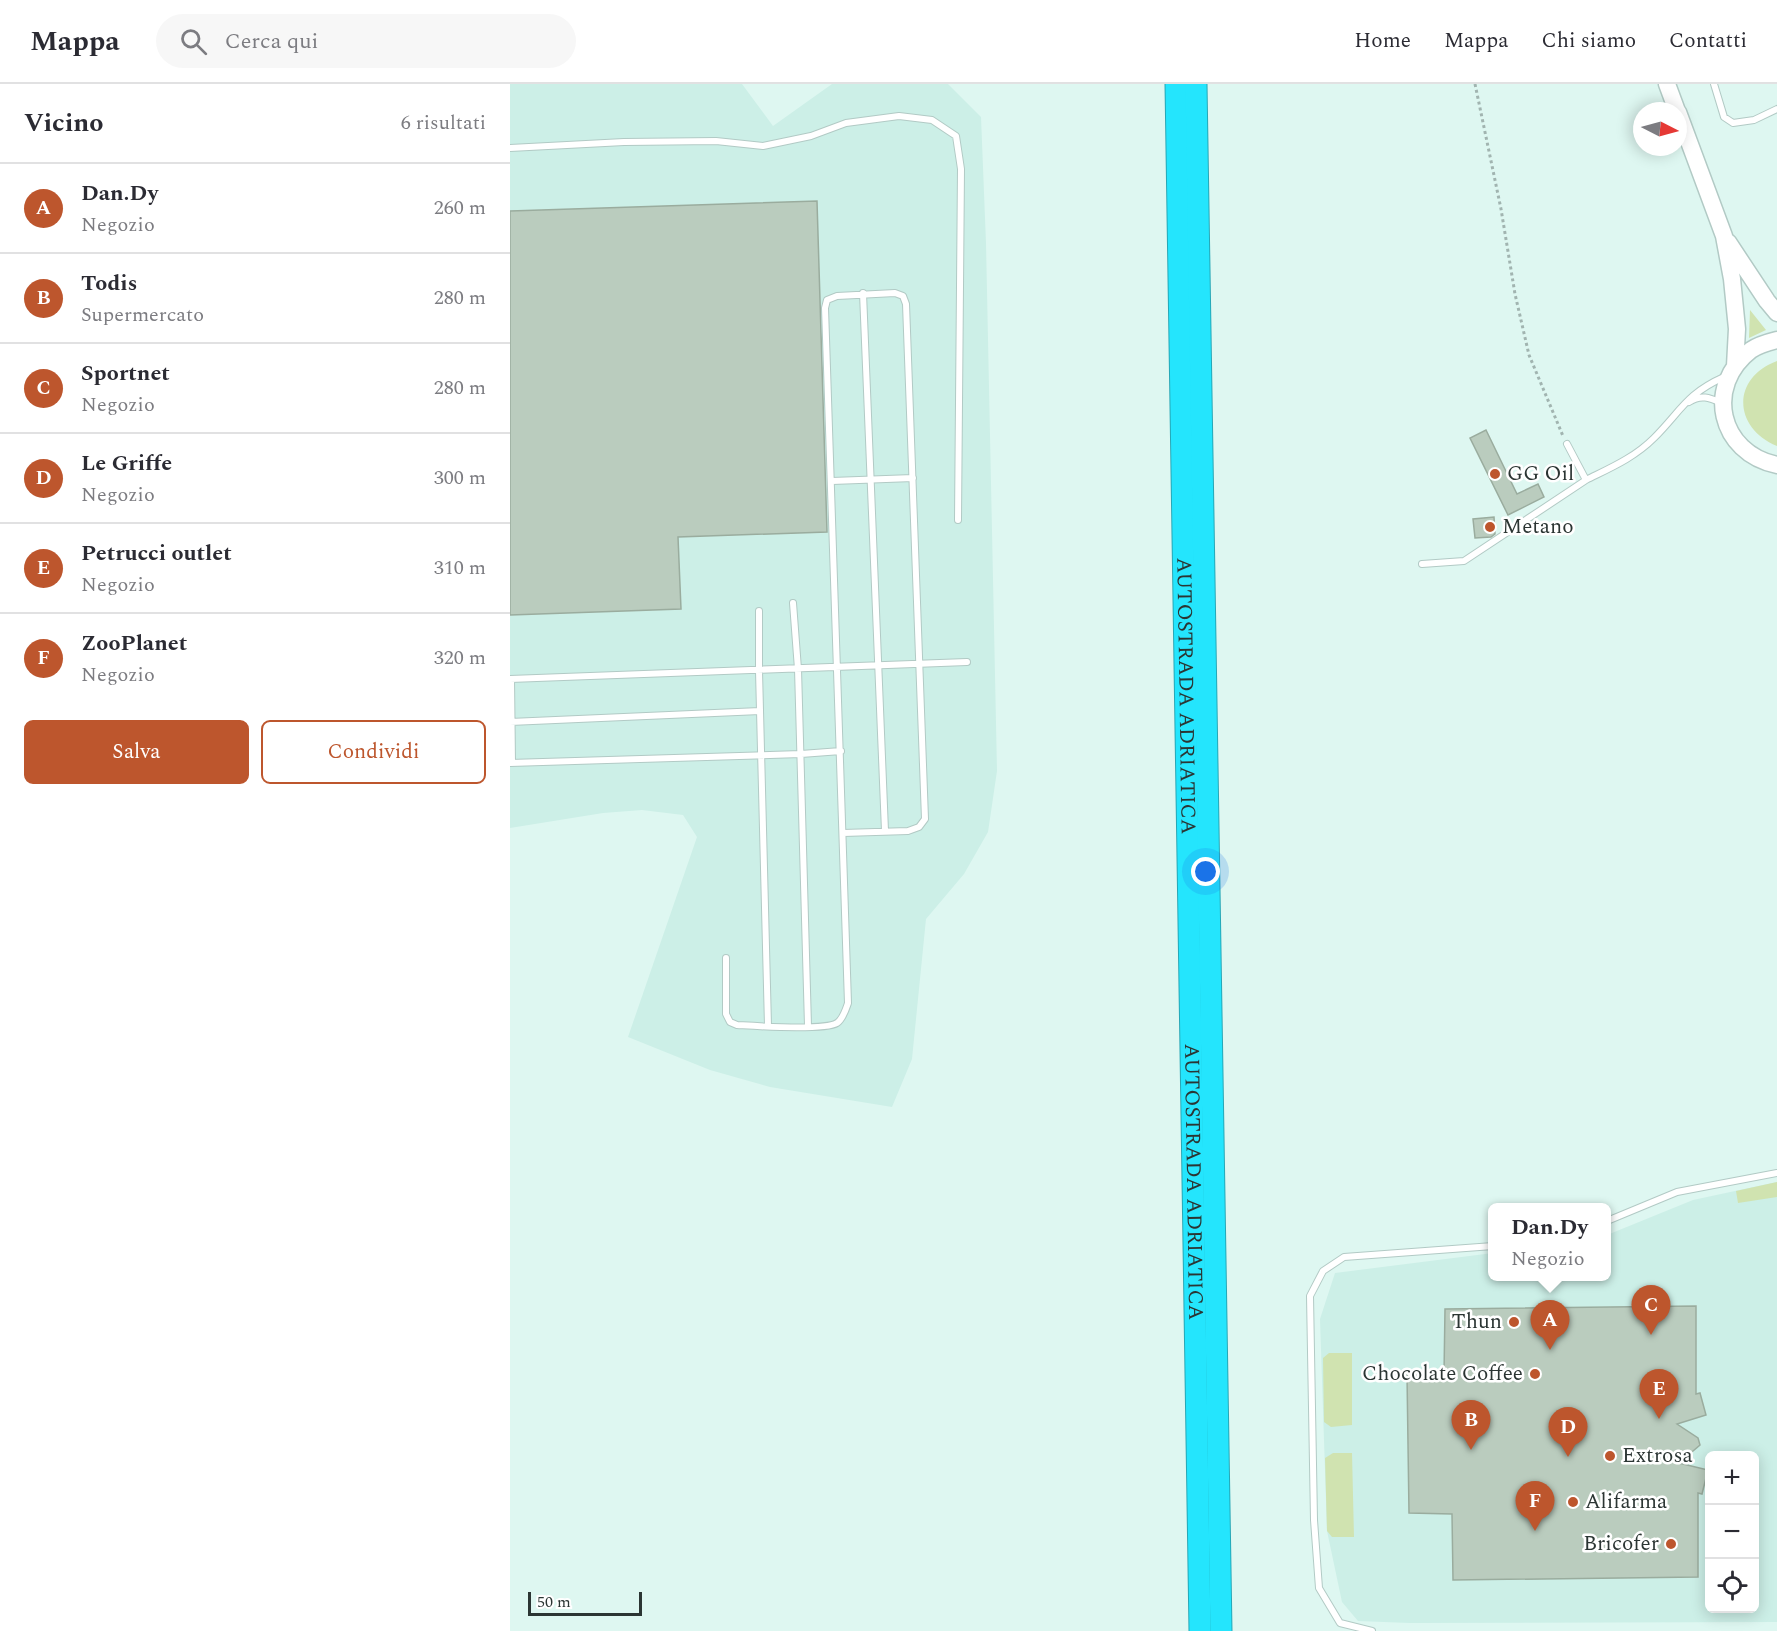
<!DOCTYPE html>
<html lang="it">
<meta charset="utf-8">
<style>
:root{--surface:#fff;--page:#f7f7f7;--text:#2b2b33;--muted:#7c7c81;--line:#e1e1e2;--accent:#bd562d}
body{margin:0;font-family:Spectral,serif;background:var(--page);color:var(--text)}
.controls{position:absolute;right:18px;bottom:18px;display:grid;overflow:hidden;border-radius:9px;box-shadow:0 3px 15px #0003}
.controls button{width:54px;height:54px;display:grid;place-items:center;padding:0;border:0;border-bottom:2px solid var(--line);background:var(--surface);color:var(--text);font:30px sans-serif}
.compass{position:absolute;left:1123px;top:18px;width:54px;height:54px;border-radius:50%;background:var(--surface);box-shadow:0 3px 15px #0003;rotate:96deg}
.scale{position:absolute;left:18px;bottom:15px;width:114px;box-sizing:border-box;padding-left:6px;border:3px solid #2b3533;border-top:0;font-size:16px;line-height:21px;white-space:nowrap;color:#2b3533;-webkit-text-stroke:4px #fff;paint-order:stroke}
.you{position:absolute;left:696px;top:788px;width:21px;height:21px;margin:-15px;border:4px solid #fff;border-radius:50%;background:#1a73e8;box-shadow:0 0 0 9px #1a73e833}
.badge{display:grid;place-items:center;width:39px;height:39px;border-radius:50%;background:var(--accent);color:#fff;font-size:20px;font-weight:700}
.pin{position:absolute;translate:-50% -50px;filter:drop-shadow(0 2px 3px #0008)}
.pin::after{content:'';position:absolute;top:32px;width:21px;height:18px;background:inherit;clip-path:polygon(0 0,100% 0,50% 100%)}
.popup{position:absolute;left:978px;top:1119px;width:123px;height:78px;box-sizing:border-box;display:grid;place-content:center;border-radius:9px;background:var(--surface);filter:drop-shadow(0 2px 4px #0005);font-size:20px;white-space:nowrap;color:var(--muted)}
.popup b{font-size:22px;color:var(--text)}
.popup::after{content:'';position:absolute;left:50%;top:100%;margin-left:-12px;border:12px solid transparent;border-top-color:var(--surface)}
.list{margin:0;padding:0;list-style:none}
h2{display:flex;justify-content:space-between;align-items:center;height:78px;margin:0;padding:0 24px;font-size:26px}
h2 small{font-size:20px;font-weight:400;color:var(--muted)}
.list li{display:grid;grid-template-columns:39px 1fr auto;gap:18px;align-items:center;box-sizing:border-box;height:90px;padding:0 24px;border-top:2px solid var(--line)}
.list b{display:block;font-size:22px;white-space:nowrap}
.list p{margin:0;font-size:20px;white-space:nowrap;color:var(--muted)}
.list em{font-size:20px;font-style:normal;color:var(--muted)}
.actions{display:flex;gap:12px;padding:18px 24px}
.actions a{flex:1;padding:14px 0;border:2px solid var(--accent);border-radius:9px;text-align:center;font-size:21px;color:var(--accent)}
.actions .main{background:var(--accent);color:#fff}
.icon{flex:none;width:33px;height:33px;fill:none;stroke:currentColor;stroke-width:2;stroke-linecap:round;stroke-linejoin:round}
.map{position:relative;flex:none;width:1267px;height:1547px;overflow:hidden}
header{display:flex;align-items:center;gap:36px;box-sizing:border-box;height:84px;padding:0 30px;background:var(--surface);border-bottom:2px solid var(--line)}
header strong{font-size:28px}
nav{display:flex;gap:33px;margin-inline-start:auto;font-size:21px}
.search{width:420px;height:54px;background:var(--page);display:flex;align-items:center;gap:15px;box-sizing:border-box;padding:0 21px;border-radius:33px;color:var(--muted);font-size:22px}
main{display:flex}
aside{flex:1;background:var(--surface)}
.map>svg:first-child{display:block}
.built{fill:#ccefe7;fill-rule:evenodd}
.green{fill:#d0e3b0}
.building{fill:#baccbe;stroke:#9aac9e;stroke-width:1.5}
.lines{fill:none;stroke-linecap:round;stroke-linejoin:round}
.service-casing{stroke:#b2cac5;stroke-width:8}
.secondary-casing{stroke:#b2cac5;stroke-width:19}
.motorway-casing{stroke:#26a7b6;stroke-width:23}
.path{stroke:#a1b4b0;stroke-width:3;stroke-dasharray:3 3;stroke-linecap:butt}
.service{stroke:#fff;stroke-width:6}
.secondary{stroke:#fff;stroke-width:16}
.motorway{stroke:#24e5fd;stroke-width:21}
.poi-dot{fill:#bd562d;stroke:#fff;stroke-width:2}
.labels{text-anchor:middle;dominant-baseline:central;stroke-width:5;stroke-linejoin:round;paint-order:stroke}
.poi-label{font-size:21px;fill:#2b3533;stroke:#fff;text-anchor:start}
.street-label{font-size:21px;fill:#2b3533;stroke:#fff}
</style>
<header>
<strong>Mappa</strong>
<div class="search"><svg class="icon" aria-label="search" viewBox="0 0 24 24"><circle cx="10" cy="10" r="6"/><path d="M15 15l6 6"/></svg>Cerca qui</div>
<nav><a>Home</a><a>Mappa</a><a>Chi siamo</a><a>Contatti</a></nav>
</header>
<main>
<aside>
<h2>Vicino<small>6 risultati</small></h2>
<ul class="list">
<li><span class="badge">A</span><div><b>Dan.Dy</b><p>Negozio</p></div><em>260 m</em></li>
<li><span class="badge">B</span><div><b>Todis</b><p>Supermercato</p></div><em>280 m</em></li>
<li><span class="badge">C</span><div><b>Sportnet</b><p>Negozio</p></div><em>280 m</em></li>
<li><span class="badge">D</span><div><b>Le Griffe</b><p>Negozio</p></div><em>300 m</em></li>
<li><span class="badge">E</span><div><b>Petrucci outlet</b><p>Negozio</p></div><em>310 m</em></li>
<li><span class="badge">F</span><div><b>ZooPlanet</b><p>Negozio</p></div><em>320 m</em></li>
</ul>
<div class="actions"><a class="main">Salva</a><a>Condividi</a></div>
</aside>
<div class="map">
<svg width="1267" height="1547" viewBox="0 0 1267 1547">
<rect width="100%" height="100%" fill="#def7f1"/>
<!-- built -->
<path class="built" d="M 0,0 L 232,0 L 263,42 L 322,0 L 438,0 L 471,33 L 476,159 L 487,687 L 478,748 L 454,790 L 416,835 L 402,975 L 382,1023 L 260,1003 L 200,986 L 118,953 L 187,753 L 173,731 L 132,726 L 93,729 L 0,744 Z
M 1267,1098 L 1267,1538 L 900,1539 L 848,1537 L 832,1518 L 817,1447 L 810,1235 L 825,1189 L 983,1169 L 983,1192 L 1097,1192 L 1097,1151 L 1183,1116 ZM 1200,1372 L 1244,1372 L 1244,1524 L 1200,1524 Z"/>
<!-- green -->
<path class="green" d="M 1240,226 L 1256,246 L 1239,254 Z
M 1267,277 L 1267,362 C 1223,344 1221,294 1267,277 Z
M 1267,1098 L 1267,1113 L 1228,1119 L 1226,1107 Z
M 819,1269 L 842,1269 L 842,1341 L 821,1343 L 814,1338 L 813,1274 Z
M 823,1369 L 842,1369 L 844,1453 L 822,1453 L 817,1447 L 815,1374 Z"/>
<!-- building -->
<path class="building" d="M 307,117 L 317,448 L 168,453 L 171,525 L 0,531 L 0,127 Z
M 976,346 L 1007,410 L 1028,400 L 1034,413 L 998,431 L 960,354 Z
M 984,433 L 985,450 L 981,453 L 965,454 L 963,435 Z
M 1186,1222 L 1186,1310 L 1190,1309 L 1196,1331 L 1167,1340 L 1188,1354 L 1190,1361 L 1169,1379 L 1198,1386 L 1192,1410 L 1188,1409 L 1188,1493 L 943,1496 L 942,1430 L 899,1429 L 897,1291 L 934,1290 L 935,1225 Z"/>
<g class="lines">
<defs>
<path id="service" d="M 1204,0 L 1214,33 L 1223,39 L 1244,36 L 1267,25
M 0,64 L 114,58 L 206,57 L 253,62 L 301,52 L 336,39 L 389,32 L 422,36 L 446,52 L 451,85 L 448,436
M 353,209 L 375,747
M 1179,318 C 1191,310 1200,314 1212,319
M 1057,360 L 1076,396 C 1100,384 1124,374 1144,354 C 1171,327 1176,310 1214,293
M 322,397 L 403,394
M 912,480 L 954,477 L 1076,396
M 283,519 L 288,585 L 298,942
M 249,527 L 249,587 L 258,942
M 0,595 L 457,578
M 1,595 L 2,679
M 0,638 L 250,627
M 0,679 L 291,670 L 331,667
M 216,874 L 216,930 L 220,938 L 227,941 C 245,942 314,947 327,939 C 333,935 336,925 338,919 L 315,224 L 317,216 L 327,212 L 385,209 L 393,212 L 396,220 L 415,735 L 409,743 L 398,747 L 333,749
M 1097,1137 L 1167,1108 L 1267,1089
M 862,1547 L 830,1539 L 809,1504 L 804,1436 L 800,1212 L 813,1187 L 834,1173 L 983,1162"/>
<path id="secondary" d="M 1157,0 L 1167,27
M 1168,28 L 1214,152 L 1222,195 L 1227,245 L 1225,282
M 1218,158 L 1257,217 L 1267,229
M 1267,256 C 1259,258 1248,261 1241,266 C 1194,302 1209,369 1267,381"/>
<g id="motorway">
<path id="s1" d="M 666,0 L 690,1547"/>
<path d="M 686,0 L 711,1547"/>
</g>
</defs>
<!-- service casing -->
<use href="#service" class="service-casing"/>
<!-- secondary casing -->
<use href="#secondary" class="secondary-casing"/>
<!-- motorway casing -->
<use href="#motorway" class="motorway-casing"/>
<!-- path -->
<path class="path" d="M 965,0 L 991,125 L 1005,210 L 1019,271 L 1053,352"/>
<!-- service -->
<use href="#service" class="service"/>
<!-- secondary -->
<use href="#secondary" class="secondary"/>
<!-- motorway -->
<use href="#motorway" class="motorway"/>
</g>
<!-- markers -->
<g class="poi-dot">
<circle cx="985" cy="390" r="6"/>
<circle cx="980" cy="443" r="6"/>
<circle cx="1004" cy="1238" r="6"/>
<circle cx="1025" cy="1290" r="6"/>
<circle cx="1100" cy="1372" r="6"/>
<circle cx="1063" cy="1418" r="6"/>
<circle cx="1161" cy="1460" r="6"/>
</g>
<g class="labels">
<!-- poi labels -->
<g class="poi-label">
<text x="997" y="390">GG Oil</text>
<text x="992" y="443">Metano</text>
<text x="992" y="1238" text-anchor="end">Thun</text>
<text x="1013" y="1290" text-anchor="end">Chocolate Coffee</text>
<text x="1112" y="1372">Extrosa</text>
<text x="1075" y="1418">Alifarma</text>
<text x="1149" y="1460" text-anchor="end">Bricofer</text>
</g>
<!-- street labels -->
<g class="street-label">
<text stroke="none"><textPath href="#s1" startOffset="612">AUTOSTRADA ADRIATICA</textPath></text>
<text stroke="none"><textPath href="#s1" startOffset="1098">AUTOSTRADA ADRIATICA</textPath></text>
</g>
</g>
</svg>
<div class="controls">
<button>+</button>
<button>−</button>
<button><svg class="icon" aria-label="locate" viewBox="0 0 24 24"><circle cx="12" cy="12" r="6"/><path d="M12 2v4M12 18v4M2 12h4M18 12h4"/></svg></button>
</div>
<svg class="compass" viewBox="-18 -18 36 36"><path d="M0-13l5 13h-10z" fill="#e53935"/><path d="M0 13l5-13h-10z" fill="#7c7c81"/></svg>
<div class="scale">50 m</div>
<div class="you"></div>
<div class="pin badge" style="left:1040px;top:1266px">A</div>
<div class="popup"><b>Dan.Dy</b>Negozio</div>
<div class="pin badge" style="left:961px;top:1366px">B</div>
<div class="pin badge" style="left:1141px;top:1251px">C</div>
<div class="pin badge" style="left:1058px;top:1373px">D</div>
<div class="pin badge" style="left:1149px;top:1335px">E</div>
<div class="pin badge" style="left:1025px;top:1447px">F</div>
</div>
</main>
